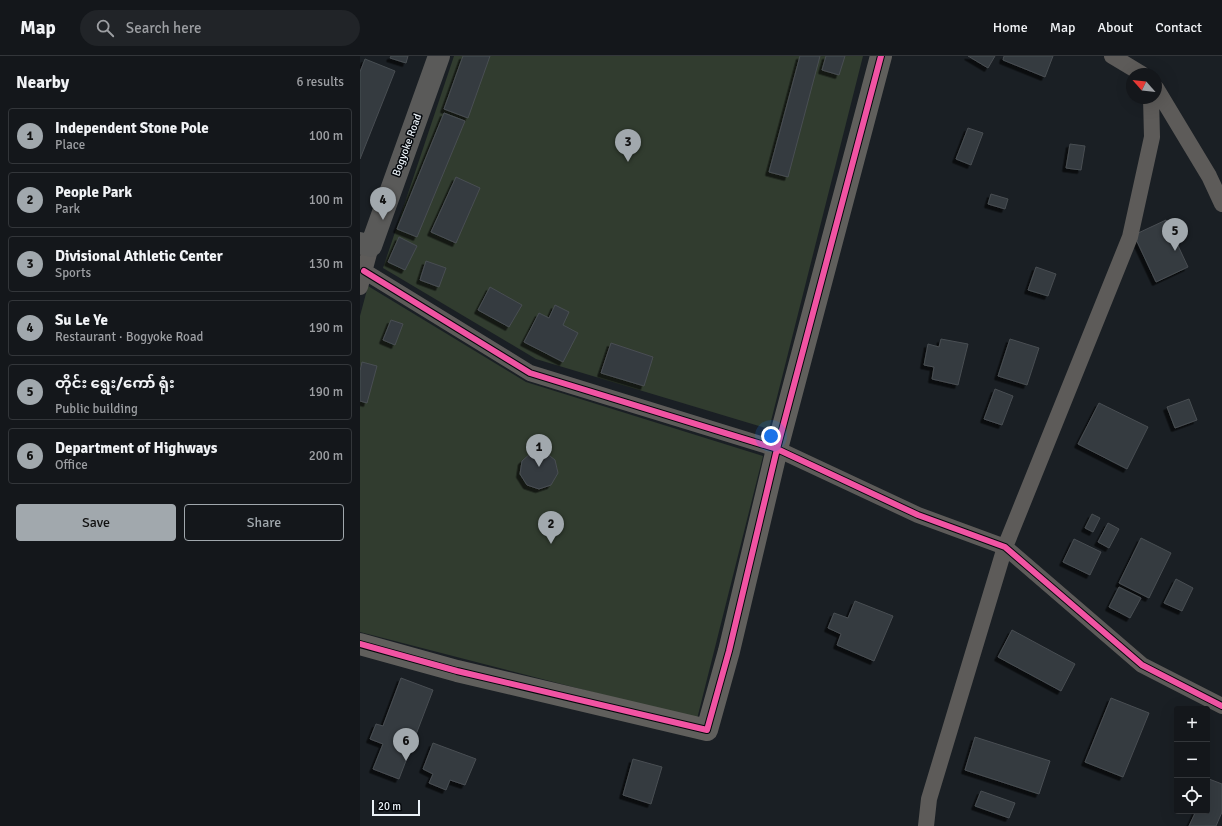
<!DOCTYPE html>
<meta charset="utf-8">
<style>
:root{--surface:#14171b;--page:#212428;--text:#f1f3f6;--muted:#9d9fa3;--line:#33363a;--accent:#a1a8ad}
body{margin:0;font-family:Signika,"Noto Sans Myanmar",sans-serif;background:var(--page);color:var(--text)}
.controls{position:absolute;right:12px;bottom:12px;display:grid;overflow:hidden;border-radius:4px;box-shadow:0 4px 16px #0002}
.controls button{width:36px;height:36px;display:grid;place-items:center;padding:0;border:0;border-bottom:1px solid var(--line);background:var(--surface);color:var(--text);font:20px sans-serif}
.compass{position:absolute;left:766px;top:12px;width:36px;height:36px;border-radius:50%;background:var(--surface);box-shadow:0 4px 16px #0002;rotate:297deg}
.scale{position:absolute;left:12px;bottom:10px;width:48px;box-sizing:border-box;padding-left:4px;border:2px solid #eaf1f7;border-top:0;font-size:11px;line-height:14px;white-space:nowrap;color:#eaf1f7;-webkit-text-stroke:3px #05080c;paint-order:stroke}
.you{position:absolute;left:411px;top:380px;width:14px;height:14px;margin:-10px;border:3px solid #fff;border-radius:50%;background:#1a73e8;box-shadow:0 0 0 6px #1a73e833}
.badge{display:grid;place-items:center;width:26px;height:26px;border-radius:50%;background:var(--accent);color:#111;font-size:13px;font-weight:700}
.pin{position:absolute;translate:-50% -33px;filter:drop-shadow(0 1px 2px #0008)}
.pin::after{content:'';position:absolute;top:21px;width:14px;height:12px;background:inherit;clip-path:polygon(0 0,100% 0,50% 100%)}
.list{margin:0;padding:0;list-style:none}
h2{display:flex;justify-content:space-between;align-items:center;height:52px;margin:0;padding:0 16px;font-size:17px}
h2 small{font-size:13px;font-weight:400;color:var(--muted)}
.list li{display:grid;grid-template-columns:26px 1fr auto;gap:12px;align-items:center;box-sizing:border-box;height:56px;margin:0 8px 8px;padding:0 8px;border:1px solid var(--line);border-radius:4px}
.list b{display:block;font-size:15px;white-space:nowrap}
.list p{margin:0;font-size:13px;white-space:nowrap;color:var(--muted)}
.list em{font-size:13px;font-style:normal;color:var(--muted)}
.actions{display:flex;gap:8px;padding:12px 16px}
.actions a{flex:1;padding:9px 0;border:1px solid var(--accent);border-radius:4px;text-align:center;font-size:14px;color:var(--accent)}
.actions .main{background:var(--accent);color:#111}
.icon{flex:none;width:22px;height:22px;fill:none;stroke:currentColor;stroke-width:2;stroke-linecap:round;stroke-linejoin:round}
.map{position:relative;flex:none;width:862px;height:770px;overflow:hidden}
header{display:flex;align-items:center;gap:24px;box-sizing:border-box;height:56px;padding:0 20px;background:var(--surface);border-bottom:1px solid var(--line)}
header strong{font-size:19px}
nav{display:flex;gap:22px;margin-inline-start:auto;font-size:14px}
.search{width:280px;height:36px;background:var(--page);display:flex;align-items:center;gap:10px;box-sizing:border-box;padding:0 14px;border-radius:22px;color:var(--muted);font-size:15px}
main{display:flex}
aside{flex:1;background:var(--surface)}
.map>svg:first-child{display:block}
.green{fill:#313c2f}
.building{fill:#343a41;stroke:#494e52;filter:url(#shadow)}
.lines{fill:none;stroke-linecap:round;stroke-linejoin:round}
.street{stroke:#5d5b59;stroke-width:16}
.secondary{stroke:#605f5c;stroke-width:22}
.highway{stroke:#5a5a59;stroke-width:22}
.cycleway-casing{stroke:#05080c;stroke-width:8}
.cycleway{stroke:#f153a3;stroke-width:6}
.labels{text-anchor:middle;dominant-baseline:central;stroke-width:3;stroke-linejoin:round;paint-order:stroke}
.street-label{font-size:11px;fill:#eaf1f7;stroke:#05080c}
</style>
<header>
<strong>Map</strong>
<div class="search"><svg class="icon" aria-label="search" viewBox="0 0 24 24"><circle cx="10" cy="10" r="6"/><path d="M15 15l6 6"/></svg>Search here</div>
<nav><a>Home</a><a>Map</a><a>About</a><a>Contact</a></nav>
</header>
<main>
<aside>
<h2>Nearby<small>6 results</small></h2>
<ul class="list">
<li><span class="badge">1</span><div><b>Independent Stone Pole</b><p>Place</p></div><em>100 m</em></li>
<li><span class="badge">2</span><div><b>People Park</b><p>Park</p></div><em>100 m</em></li>
<li><span class="badge">3</span><div><b>Divisional Athletic Center</b><p>Sports</p></div><em>130 m</em></li>
<li><span class="badge">4</span><div><b>Su Le Ye</b><p>Restaurant · Bogyoke Road</p></div><em>190 m</em></li>
<li><span class="badge">5</span><div><b>တိုင်း ရွေး/ကော် ရုံး</b><p>Public building</p></div><em>190 m</em></li>
<li><span class="badge">6</span><div><b>Department of Highways</b><p>Office</p></div><em>200 m</em></li>
</ul>
<div class="actions"><a class="main">Save</a><a>Share</a></div>
</aside>
<div class="map">
<svg width="862" height="770" viewBox="0 0 862 770">
<defs>
<filter id="shadow"><feDropShadow dx="-3.5" dy="3.5" stdDeviation="0" flood-color="#0009"/></filter>
</defs>
<rect width="100%" height="100%" fill="#1a1f24"/>
<!-- green -->
<path class="green" d="M 94,0 L 503,0 L 409,373 L 176,303 L 23,212 Z
M 8,230 L 166,326 L 403,400 L 337,663 L 0,576 L 0,260 Z"/>
<!-- building -->
<path class="building" d="M 31,0 L 48,0 L 46,7 L 30,2 Z
M 103,0 L 130,0 L 108,62 L 84,53 Z
M 440,0 L 460,0 L 428,121 L 409,116 Z
M 466,0 L 485,0 L 479,19 L 462,14 Z
M 608,0 L 635,0 L 628,12 Z
M 644,0 L 693,0 L 685,21 L 643,4 Z
M 5,3 L 35,15 L 0,103 L 0,16 Z
M 84,57 L 105,65 L 57,181 L 37,173 Z
M 608,72 L 623,77 L 611,109 L 596,103 Z
M 710,88 L 725,90 L 721,114 L 706,112 Z
M 96,121 L 120,132 L 96,187 L 71,176 Z
M 631,138 L 648,143 L 645,153 L 628,148 Z
M 806,164 L 828,211 L 796,226 L 774,179 Z
M 39,181 L 57,190 L 45,214 L 28,206 Z
M 66,205 L 86,212 L 79,231 L 60,224 Z
M 676,211 L 696,218 L 688,240 L 668,234 Z
M 130,231 L 162,249 L 149,271 L 118,254 Z
M 195,249 L 209,256 L 203,269 L 218,277 L 203,306 L 164,286 L 179,257 L 189,262 Z
M 31,264 L 43,268 L 35,289 L 23,284 Z
M 581,283 L 608,288 L 598,329 L 572,323 L 574,311 L 564,309 L 568,288 L 579,291 Z
M 650,283 L 679,292 L 667,329 L 638,320 Z
M 251,287 L 293,301 L 284,330 L 241,317 Z
M 2,306 L 17,310 L 7,347 L 0,345 L 0,315 Z
M 635,333 L 653,340 L 642,369 L 624,363 Z
M 829,343 L 837,364 L 815,372 L 807,351 Z
M 739,347 L 788,371 L 767,413 L 718,388 Z
M 172,396 L 185,396 L 195,404 L 198,417 L 191,429 L 179,433 L 167,429 L 160,418 L 162,405 Z
M 732,458 L 740,462 L 733,476 L 725,472 Z
M 748,467 L 759,473 L 749,492 L 738,486 Z
M 781,482 L 811,497 L 789,542 L 759,527 Z
M 714,483 L 741,496 L 730,519 L 703,506 Z
M 816,523 L 833,532 L 822,555 L 804,547 Z
M 759,531 L 781,542 L 770,562 L 749,551 Z
M 495,545 L 533,560 L 514,605 L 477,589 L 481,578 L 468,572 L 474,557 L 488,562 Z
M 652,574 L 715,608 L 701,635 L 638,601 Z
M 41,622 L 73,634 L 39,723 L 13,713 L 23,688 L 10,683 L 16,668 L 23,670 Z
M 751,642 L 789,657 L 763,721 L 725,706 Z
M 615,681 L 690,705 L 679,738 L 605,714 Z
M 73,687 L 116,703 L 105,729 L 90,724 L 86,734 L 69,727 L 73,718 L 63,713 Z
M 273,703 L 302,711 L 291,748 L 263,739 Z
M 849,723 L 862,728 L 862,756 L 856,770 L 829,770 L 836,755 L 847,755 L 847,728 Z
M 621,735 L 655,747 L 649,762 L 615,750 Z"/>
<g class="lines">
<!-- street -->
<path class="street" d="M 752,0 L 782,18
M 796,32 L 849,120 L 862,148
M 4,215 L 170,317 L 417,393 L 558,459 L 645,491 L 782,609 L 862,650
M 0,231 L 11,190
M 566,770 L 569,743 L 645,491 L 770,181 L 792,81 L 791,42"/>
<!-- secondary -->
<path class="secondary" d="M 0,588 L 97,615 L 347,674 L 369,595 L 417,393 L 521,0"/>
<!-- highway -->
<path class="highway" d="M 0,187 L 11,190 L 79,0"/>
<defs>
<path id="cycleway" d="M 4,215 L 170,317 L 417,393 L 558,459 L 645,491 L 782,609 L 862,650
M 0,588 L 97,615 L 347,674 L 369,595 L 417,393 L 521,0"/>
</defs>
<!-- cycleway casing -->
<use href="#cycleway" class="cycleway-casing"/>
<!-- cycleway -->
<use href="#cycleway" class="cycleway"/>
</g>
<g class="labels">
<!-- street labels -->
<g class="street-label">
<text transform="translate(47 89) rotate(-70)">Bogyoke Road</text>
</g>
</g>
</svg>
<div class="controls">
<button>+</button>
<button>−</button>
<button><svg class="icon" aria-label="locate" viewBox="0 0 24 24"><circle cx="12" cy="12" r="6"/><path d="M12 2v4M12 18v4M2 12h4M18 12h4"/></svg></button>
</div>
<svg class="compass" viewBox="-18 -18 36 36"><path d="M0-13l5 13h-10z" fill="#e53935"/><path d="M0 13l5-13h-10z" fill="#9d9fa3"/></svg>
<div class="scale">20 m</div>
<div class="you"></div>
<div class="pin badge" style="left:179px;top:411px">1</div>
<div class="pin badge" style="left:191px;top:488px">2</div>
<div class="pin badge" style="left:268px;top:106px">3</div>
<div class="pin badge" style="left:23px;top:164px">4</div>
<div class="pin badge" style="left:815px;top:195px">5</div>
<div class="pin badge" style="left:46px;top:705px">6</div>
</div>
</main>
